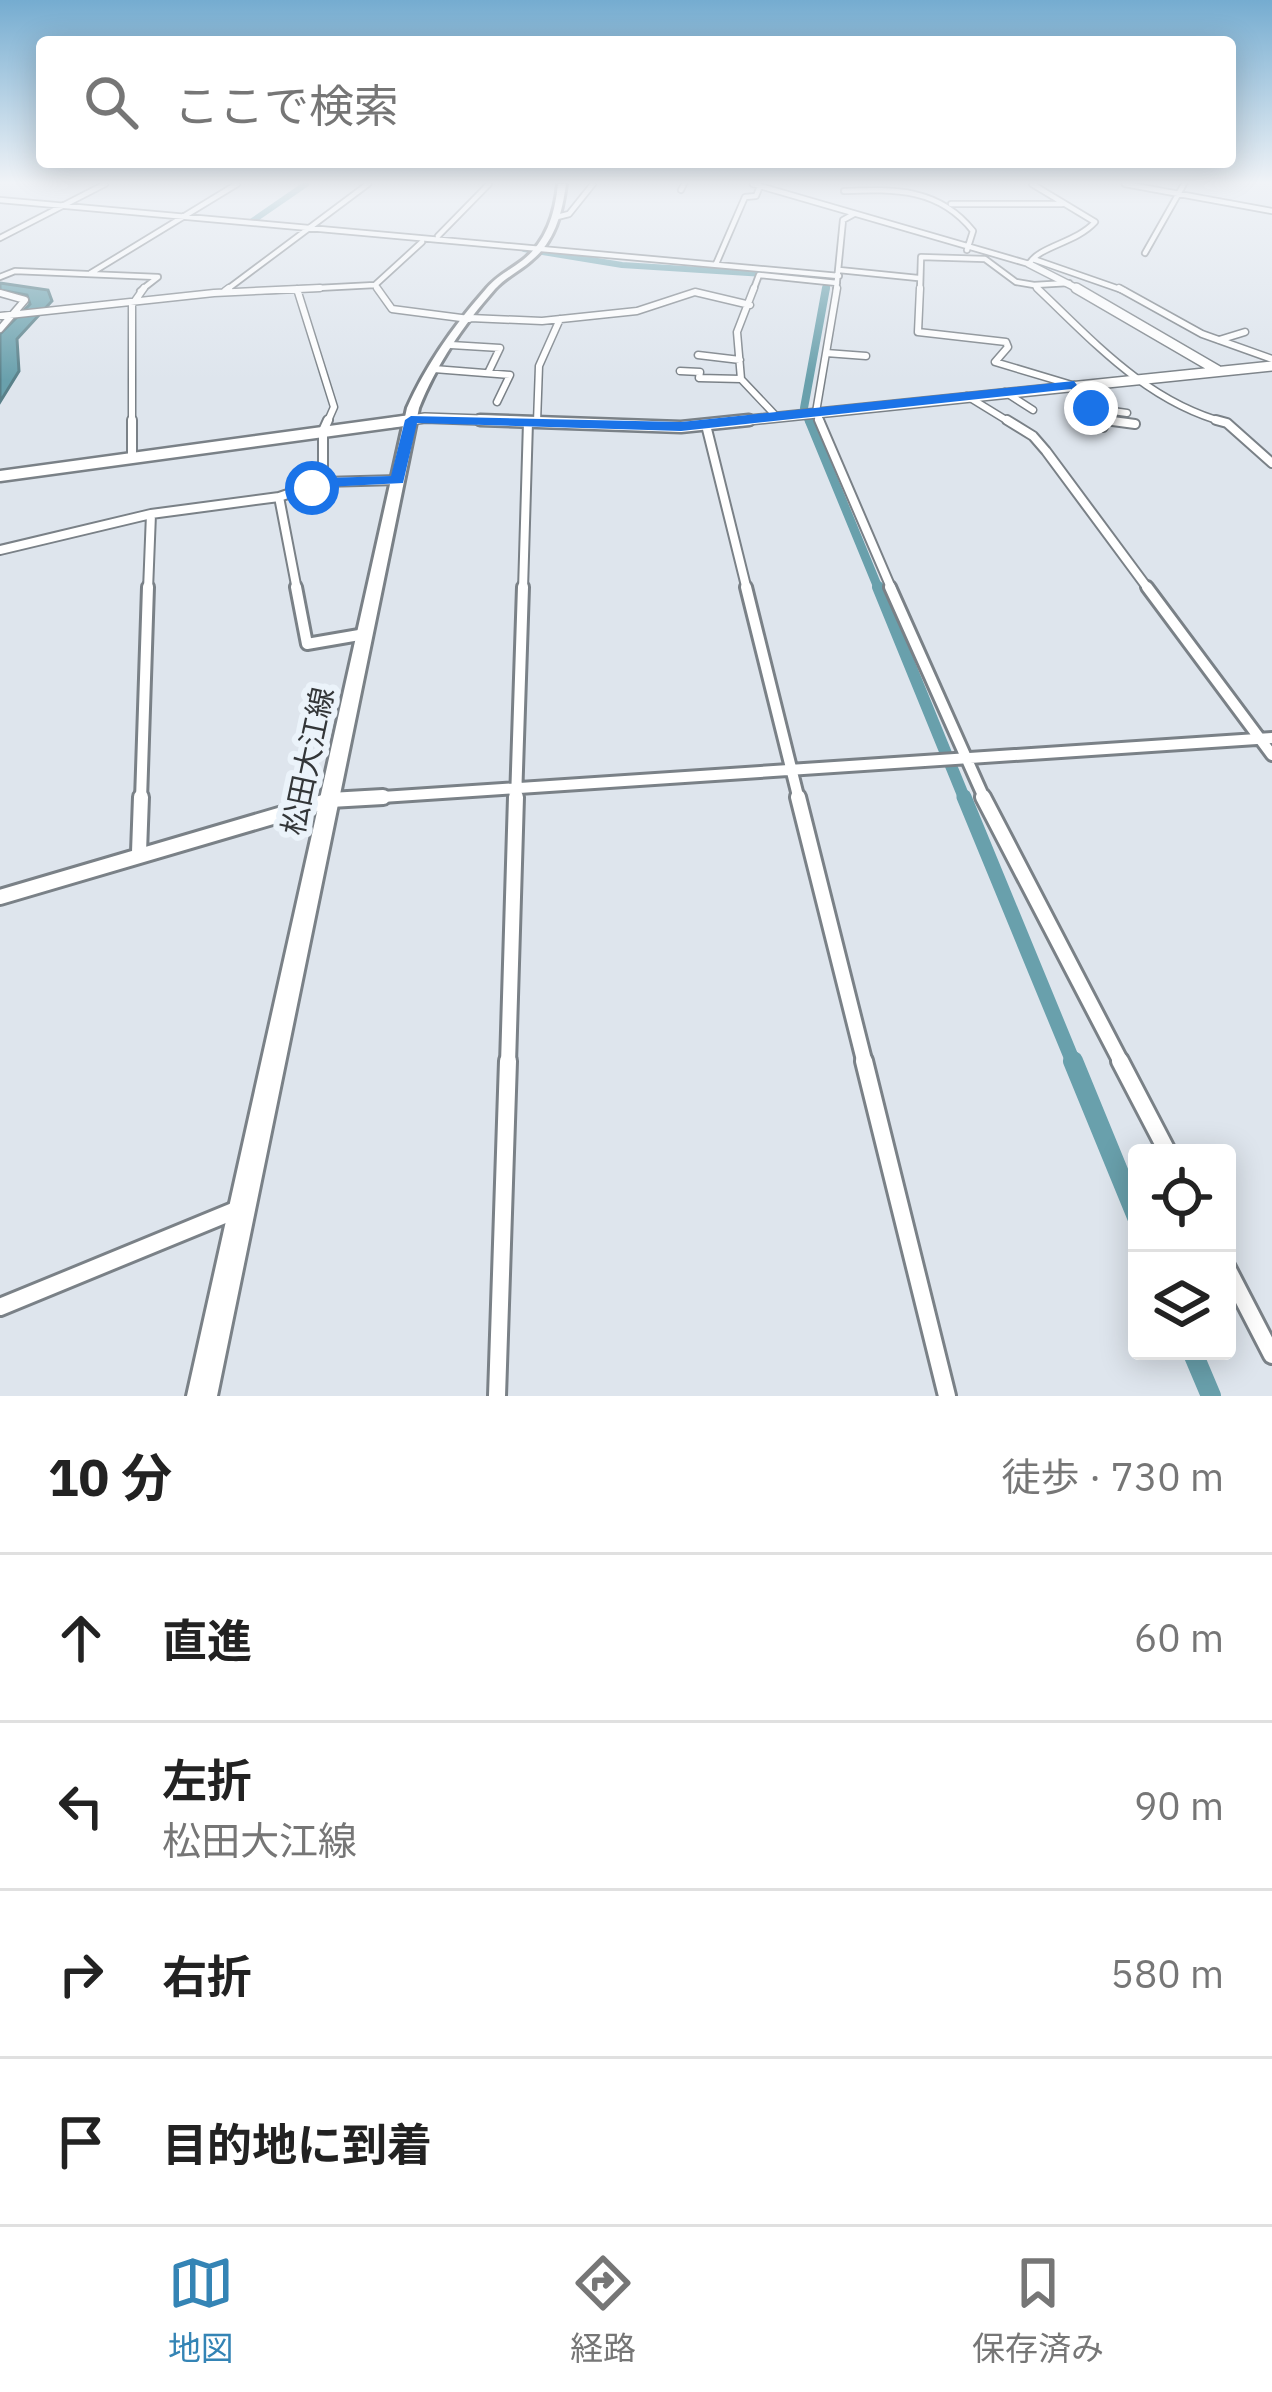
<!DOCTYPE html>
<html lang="ja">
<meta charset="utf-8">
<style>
:root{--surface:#fff;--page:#f2f2f2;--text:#222;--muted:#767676;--line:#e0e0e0;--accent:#3484b5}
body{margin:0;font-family:"IBM Plex Sans","Noto Sans JP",sans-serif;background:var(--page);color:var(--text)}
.controls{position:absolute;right:36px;bottom:36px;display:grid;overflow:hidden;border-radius:12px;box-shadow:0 6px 30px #0003}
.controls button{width:108px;height:108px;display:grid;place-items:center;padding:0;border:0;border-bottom:3px solid var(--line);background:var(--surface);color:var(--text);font:60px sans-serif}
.stop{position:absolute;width:36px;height:36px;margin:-27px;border:9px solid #1a73e8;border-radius:50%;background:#fff}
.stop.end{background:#1a73e8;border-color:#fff;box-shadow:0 3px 12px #0008}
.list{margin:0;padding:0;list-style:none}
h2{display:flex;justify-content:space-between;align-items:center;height:156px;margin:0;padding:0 48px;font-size:51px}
h2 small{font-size:39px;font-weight:400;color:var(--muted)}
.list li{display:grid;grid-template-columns:78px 1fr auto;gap:36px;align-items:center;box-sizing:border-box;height:168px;padding:0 48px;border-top:3px solid var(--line)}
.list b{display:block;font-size:45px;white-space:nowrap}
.list p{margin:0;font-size:39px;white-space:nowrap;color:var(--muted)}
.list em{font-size:39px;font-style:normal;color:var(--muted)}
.icon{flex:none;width:66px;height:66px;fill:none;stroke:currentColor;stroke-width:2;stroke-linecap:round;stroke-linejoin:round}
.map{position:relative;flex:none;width:1272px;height:1396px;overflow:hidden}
.search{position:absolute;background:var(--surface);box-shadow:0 6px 30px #0003;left:36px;right:36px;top:36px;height:132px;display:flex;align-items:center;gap:30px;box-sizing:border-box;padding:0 42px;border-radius:12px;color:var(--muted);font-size:45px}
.sheet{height:828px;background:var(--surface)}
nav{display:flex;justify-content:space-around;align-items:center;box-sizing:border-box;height:168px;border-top:3px solid var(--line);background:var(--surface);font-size:33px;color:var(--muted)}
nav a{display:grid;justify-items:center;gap:6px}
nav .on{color:var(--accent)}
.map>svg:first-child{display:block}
.water{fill:#69a0ac;stroke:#598089;stroke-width:3}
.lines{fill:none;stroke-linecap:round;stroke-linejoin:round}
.canal-far5{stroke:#69a0ac;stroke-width:6}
.canal-far4{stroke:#69a0ac;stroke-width:8}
.canal-far3{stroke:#69a0ac;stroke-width:9}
.canal-far2{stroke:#69a0ac;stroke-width:12}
.canal-far1{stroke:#69a0ac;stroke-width:15}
.canal{stroke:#69a0ac;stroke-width:20}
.minor-far5-casing{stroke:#7a8187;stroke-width:8}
.minor-far4-casing{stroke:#7a8187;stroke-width:9}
.minor-far3-casing{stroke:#7a8187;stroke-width:12}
.minor-far2-casing{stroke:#7a8187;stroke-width:16}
.minor-far1-casing{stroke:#7a8187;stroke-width:20}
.minor-casing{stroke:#7a8187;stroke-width:22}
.tertiary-far2-casing{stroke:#7a8187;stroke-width:9}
.tertiary-far1-casing{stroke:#7a8187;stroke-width:12}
.tertiary-casing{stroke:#7a8187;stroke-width:15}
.secondary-casing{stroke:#7a8187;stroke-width:6}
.minor-far5{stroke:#fff;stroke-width:4.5}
.minor-far4{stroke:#fff;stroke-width:6}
.minor-far3{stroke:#fff;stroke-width:8}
.minor-far2{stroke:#fff;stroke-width:10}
.minor-far1{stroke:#fff;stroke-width:14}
.minor{stroke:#fff;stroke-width:16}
.tertiary-far2{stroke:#fff;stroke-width:6}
.tertiary-far1{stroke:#fff;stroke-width:9}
.tertiary{stroke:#fff;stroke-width:10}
.secondary{fill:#fff;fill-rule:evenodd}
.route{fill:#1a73e8}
.labels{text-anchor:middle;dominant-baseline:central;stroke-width:12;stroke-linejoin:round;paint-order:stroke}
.street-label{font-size:30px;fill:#333638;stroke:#ebf3fa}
</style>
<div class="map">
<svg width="1272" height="1396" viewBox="0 0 1272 1396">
<rect width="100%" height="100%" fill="#dee5ed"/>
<!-- water -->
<path class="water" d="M 0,283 L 48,290 L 52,301 L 17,339 L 19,371 L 0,402 L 0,334 L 30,304 L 27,295 L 0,290 Z"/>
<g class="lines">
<!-- canal-far5 -->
<path class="canal-far5" d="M 265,223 L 251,222 L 306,184
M 524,249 L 622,265 L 828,278 L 826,291"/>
<!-- canal-far4 -->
<path class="canal-far4" d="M 810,423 L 804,408 L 826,288"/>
<!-- canal-far3 -->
<path class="canal-far3" d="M 809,420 L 879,590"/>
<!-- canal-far2 -->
<path class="canal-far2" d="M 878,587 L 965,800"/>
<!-- canal-far1 -->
<path class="canal-far1" d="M 964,797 L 1074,1064"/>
<!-- canal -->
<path class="canal" d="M 1073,1061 L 1137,1217
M 1192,1351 L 1211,1396"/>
<defs>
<path id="minor-far5" d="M 753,184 L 1029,264 C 1039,246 1076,243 1095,222 L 1032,184
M 1125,184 L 1272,211
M 681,190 L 684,184
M 844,191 C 895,189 939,188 973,231 L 967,250
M 0,200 L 839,276
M 951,204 L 1062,204
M 557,217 L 569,214 L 593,184
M 438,236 L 489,184
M 0,238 L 105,184
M 1145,253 L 1184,184
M 1033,259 L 1125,291
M 716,264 L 745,197 L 756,196 L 760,186
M 839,270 L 918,278
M 91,273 L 237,184
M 0,277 L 15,271 L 158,277 L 140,291
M 375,285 L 379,291
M 225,291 L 368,184
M 260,291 L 375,285 L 422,242
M 753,291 L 759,275 L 837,283
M 836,291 L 843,220 L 854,214
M 920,291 L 921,257 L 985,259 L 1016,282 L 1034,285
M 1040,291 L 1034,285 L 1069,283"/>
<path id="minor-far4" d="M 377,288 L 392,309 L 469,319
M 754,288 L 737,332 L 741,379 L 776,416
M 920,288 L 918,332 L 1006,342 L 1008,347 L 995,362 L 1072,385
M 1037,288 C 1095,343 1147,402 1227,423
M 1119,288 L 1202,334 L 1272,359
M 297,289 L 334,407 L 327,423
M 225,291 L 229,288
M 0,293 L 25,300 L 0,329
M 0,316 L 214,293 L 320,288
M 470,318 L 542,321 L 637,311 L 695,292 L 750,305
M 1219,340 L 1245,332
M 451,345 L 500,348 L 488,373
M 826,353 L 866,356
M 698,355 L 740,360
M 434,369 L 510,375 L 497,402
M 680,371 L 700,372 L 699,378 L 741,379
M 1074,385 L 1100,423
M 1005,392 L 1033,410
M 967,396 L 1011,423
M 1091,408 L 1127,413
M 1098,419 L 1127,423
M 537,422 L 539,366 L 560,319
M 132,423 L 132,305 L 144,288
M 821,423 L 816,412 L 837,288"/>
<path id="minor-far3" d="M 132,420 L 132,458
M 819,420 L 892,590
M 1007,420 L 1033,436 L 1046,451 L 1149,590
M 1098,420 L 1103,427
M 1105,420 L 1135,424
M 1216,420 L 1227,423 L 1272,463
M 706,425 L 747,590
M 323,482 L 398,480
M 279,497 L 297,590
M 0,550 L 151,514 L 279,497 L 323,482 L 323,431 L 328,420
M 148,590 L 151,514
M 523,590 L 528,422"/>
<path id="minor-far2" d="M 296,587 L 307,644 L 365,634
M 746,587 L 799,800
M 890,587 L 985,800
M 1147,587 L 1272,755
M 141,800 L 148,587
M 337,800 L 1272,738
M 516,800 L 523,587"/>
<path id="minor-far1" d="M 798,797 L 865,1064
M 983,797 L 1122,1064
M 139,852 L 141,797
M 0,897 L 330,800 L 383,797
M 508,1064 L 516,797"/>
<path id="minor" d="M 864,1061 L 947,1396
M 1120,1061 L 1168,1153
M 1227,1268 L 1272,1355
M 0,1307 L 241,1208
M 497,1396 L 508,1061"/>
<path id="tertiary-far2" d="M 1029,264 L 1082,291"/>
<path id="tertiary-far1" d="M 1076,288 L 1217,370
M 389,423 L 425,418 L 566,423
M 720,423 L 1272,366"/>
<path id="tertiary" d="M 480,420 L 681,427 L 749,420
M 0,476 L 411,420"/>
<path id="secondary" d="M 558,184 L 566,184 C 562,213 555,241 532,260 C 520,271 506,277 495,289 C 464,324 436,365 419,408 L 217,1396 L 187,1396 L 407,408 C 426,365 455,324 486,289 C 497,276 510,270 523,260 C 547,241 555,213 558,184 Z"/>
</defs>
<!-- minor-far5 casing -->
<use href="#minor-far5" class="minor-far5-casing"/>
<!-- minor-far4 casing -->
<use href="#minor-far4" class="minor-far4-casing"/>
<!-- minor-far3 casing -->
<use href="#minor-far3" class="minor-far3-casing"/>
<!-- minor-far2 casing -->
<use href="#minor-far2" class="minor-far2-casing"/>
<!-- minor-far1 casing -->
<use href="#minor-far1" class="minor-far1-casing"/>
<!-- minor casing -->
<use href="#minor" class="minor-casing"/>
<!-- tertiary-far2 casing -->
<use href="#tertiary-far2" class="tertiary-far2-casing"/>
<!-- tertiary-far1 casing -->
<use href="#tertiary-far1" class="tertiary-far1-casing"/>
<!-- tertiary casing -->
<use href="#tertiary" class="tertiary-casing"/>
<!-- secondary casing -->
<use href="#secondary" class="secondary-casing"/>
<!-- minor-far5 -->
<use href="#minor-far5" class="minor-far5"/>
<!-- minor-far4 -->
<use href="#minor-far4" class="minor-far4"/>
<!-- minor-far3 -->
<use href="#minor-far3" class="minor-far3"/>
<!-- minor-far2 -->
<use href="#minor-far2" class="minor-far2"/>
<!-- minor-far1 -->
<use href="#minor-far1" class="minor-far1"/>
<!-- minor -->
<use href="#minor" class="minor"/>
<!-- tertiary-far2 -->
<use href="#tertiary-far2" class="tertiary-far2"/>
<!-- tertiary-far1 -->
<use href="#tertiary-far1" class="tertiary-far1"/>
<!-- tertiary -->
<use href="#tertiary" class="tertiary"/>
<!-- secondary -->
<use href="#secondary" class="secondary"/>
</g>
<!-- sky -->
<linearGradient id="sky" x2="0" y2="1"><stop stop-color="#75acd0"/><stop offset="0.48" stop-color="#f0f3f7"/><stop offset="1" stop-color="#f0f3f7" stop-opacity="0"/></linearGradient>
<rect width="1272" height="380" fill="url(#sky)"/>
<!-- route -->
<path class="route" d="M 1074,381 L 1096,411 L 1086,411 L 1071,389 L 681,431 L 417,423 L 403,483 L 326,487 L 312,493 L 304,488 L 323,478 L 391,476 L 405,420 L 411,416 L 681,422 Z"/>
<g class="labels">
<!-- street labels -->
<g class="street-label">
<text transform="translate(307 761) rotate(-78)">松田大江線</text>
</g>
</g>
</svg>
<div class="controls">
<button><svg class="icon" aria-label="locate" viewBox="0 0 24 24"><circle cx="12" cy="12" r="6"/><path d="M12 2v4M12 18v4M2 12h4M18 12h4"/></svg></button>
<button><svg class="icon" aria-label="layers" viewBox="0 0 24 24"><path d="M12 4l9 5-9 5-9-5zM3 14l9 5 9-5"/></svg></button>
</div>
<div class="stop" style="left:312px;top:488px"></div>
<div class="stop end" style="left:1091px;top:408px"></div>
<div class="search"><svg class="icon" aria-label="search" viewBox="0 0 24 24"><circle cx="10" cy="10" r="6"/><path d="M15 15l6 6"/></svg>ここで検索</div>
</div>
<section class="sheet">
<h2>10 分<small>徒歩 · 730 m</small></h2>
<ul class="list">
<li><svg class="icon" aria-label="ahead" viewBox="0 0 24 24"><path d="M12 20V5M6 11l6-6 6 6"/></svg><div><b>直進</b></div><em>60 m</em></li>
<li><svg class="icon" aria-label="left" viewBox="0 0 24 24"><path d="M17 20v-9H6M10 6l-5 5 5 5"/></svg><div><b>左折</b><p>松田大江線</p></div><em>90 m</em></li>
<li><svg class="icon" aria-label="right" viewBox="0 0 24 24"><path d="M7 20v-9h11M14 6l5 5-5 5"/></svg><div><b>右折</b></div><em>580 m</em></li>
<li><svg class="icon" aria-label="arrive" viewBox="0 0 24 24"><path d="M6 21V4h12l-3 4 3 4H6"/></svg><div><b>目的地に到着</b></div></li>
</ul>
</section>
<nav>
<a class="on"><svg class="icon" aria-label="map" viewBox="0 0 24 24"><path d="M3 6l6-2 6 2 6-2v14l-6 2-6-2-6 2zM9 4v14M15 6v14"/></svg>地図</a>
<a><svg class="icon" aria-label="directions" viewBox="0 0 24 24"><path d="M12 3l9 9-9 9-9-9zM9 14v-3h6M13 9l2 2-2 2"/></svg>経路</a>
<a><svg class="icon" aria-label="saved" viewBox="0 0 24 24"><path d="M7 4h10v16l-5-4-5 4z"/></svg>保存済み</a>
</nav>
